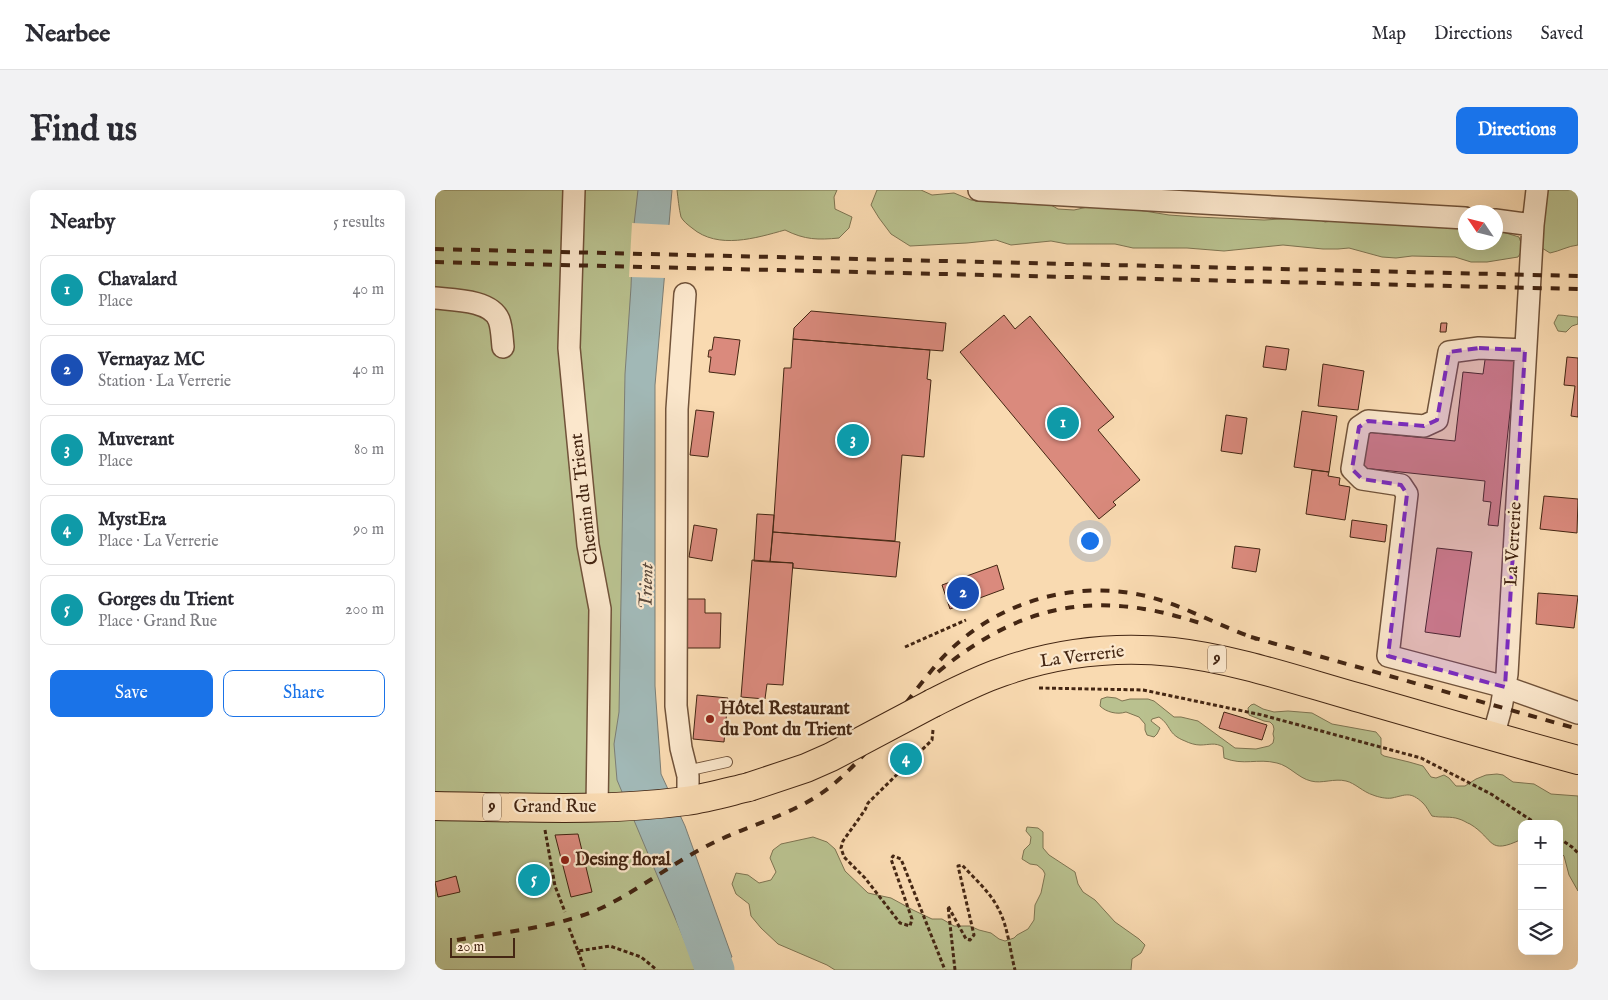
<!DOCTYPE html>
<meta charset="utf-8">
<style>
:root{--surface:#fff;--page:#f2f2f3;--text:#2b2b33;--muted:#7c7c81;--line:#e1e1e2;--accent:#1a73e8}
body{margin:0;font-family:"IM FELL English",serif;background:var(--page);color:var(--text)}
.controls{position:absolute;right:15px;bottom:15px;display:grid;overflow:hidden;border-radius:10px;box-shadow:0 5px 20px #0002}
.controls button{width:45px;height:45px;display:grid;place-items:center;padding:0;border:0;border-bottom:1px solid var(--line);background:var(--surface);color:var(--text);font:25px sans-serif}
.compass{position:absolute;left:1023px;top:15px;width:45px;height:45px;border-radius:50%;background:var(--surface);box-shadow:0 5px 20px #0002;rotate:305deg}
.scale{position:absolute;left:15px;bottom:12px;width:65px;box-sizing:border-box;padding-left:5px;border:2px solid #442613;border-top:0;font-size:14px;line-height:18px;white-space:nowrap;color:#442613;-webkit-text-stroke:4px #fbe7cc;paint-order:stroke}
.you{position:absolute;left:654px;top:350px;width:18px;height:18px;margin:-12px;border:4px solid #fff;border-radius:50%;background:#1a73e8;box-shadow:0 0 0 8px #1a73e833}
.badge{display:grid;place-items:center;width:32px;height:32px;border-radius:50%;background:var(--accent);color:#fff;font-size:16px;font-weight:700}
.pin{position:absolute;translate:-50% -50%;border:2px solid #fff;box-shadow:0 1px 5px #0006}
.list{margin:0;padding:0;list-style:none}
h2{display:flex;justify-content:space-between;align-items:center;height:65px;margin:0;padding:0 20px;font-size:21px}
h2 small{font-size:16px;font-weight:400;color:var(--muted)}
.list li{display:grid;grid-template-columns:32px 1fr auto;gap:15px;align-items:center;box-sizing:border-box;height:70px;margin:0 10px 10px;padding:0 10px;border:1px solid var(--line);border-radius:10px}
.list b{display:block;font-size:19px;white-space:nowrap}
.list p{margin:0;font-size:16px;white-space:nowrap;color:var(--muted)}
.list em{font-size:16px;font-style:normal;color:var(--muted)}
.actions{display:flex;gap:10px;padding:15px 20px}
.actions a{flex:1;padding:11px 0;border:1px solid var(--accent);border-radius:10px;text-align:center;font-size:18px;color:var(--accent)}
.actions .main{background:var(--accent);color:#fff}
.icon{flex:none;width:28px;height:28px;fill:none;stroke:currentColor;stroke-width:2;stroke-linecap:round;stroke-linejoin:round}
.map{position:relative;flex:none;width:1143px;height:780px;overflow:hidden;border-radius:10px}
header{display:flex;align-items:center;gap:30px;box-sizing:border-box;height:70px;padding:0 25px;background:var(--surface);border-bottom:1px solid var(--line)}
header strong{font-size:24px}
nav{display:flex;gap:28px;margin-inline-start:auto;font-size:18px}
.intro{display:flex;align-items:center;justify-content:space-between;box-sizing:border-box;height:120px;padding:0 30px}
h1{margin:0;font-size:35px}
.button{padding:12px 22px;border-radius:10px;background:var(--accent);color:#fff;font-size:18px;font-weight:700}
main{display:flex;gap:30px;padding:0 30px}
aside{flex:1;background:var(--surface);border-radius:10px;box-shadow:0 5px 20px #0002}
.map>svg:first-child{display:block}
.green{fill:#b9c18f;stroke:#7e7451}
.water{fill:#a1b8b6;stroke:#7c7e75}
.pier{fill:#f9dab1}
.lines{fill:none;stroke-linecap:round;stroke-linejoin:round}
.river{stroke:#a1b8b6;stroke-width:39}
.building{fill:#da8a7d;stroke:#442613}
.lane-casing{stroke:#71533a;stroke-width:12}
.street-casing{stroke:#71533a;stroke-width:24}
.primary-casing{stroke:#442613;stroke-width:30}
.path{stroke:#442613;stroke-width:3;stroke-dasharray:4 2.5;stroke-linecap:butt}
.lane{stroke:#fbe7cc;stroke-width:10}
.street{stroke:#fbe7cc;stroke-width:21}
.primary{stroke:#f9dab1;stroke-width:28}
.rail{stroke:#442613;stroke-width:4;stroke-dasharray:9 9;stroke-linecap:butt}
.primary-bridge-casing{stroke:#442613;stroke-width:30;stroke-linecap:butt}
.primary-bridge{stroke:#f9dab1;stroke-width:28}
.marked{fill:#7b2cbf;fill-opacity:0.2;stroke:#7b2cbf;stroke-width:4;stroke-dasharray:10 6;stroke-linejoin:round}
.poi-dot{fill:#8f2418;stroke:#fbe7cc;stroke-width:2}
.labels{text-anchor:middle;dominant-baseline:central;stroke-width:4.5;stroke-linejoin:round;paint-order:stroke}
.shield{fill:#fbe7cc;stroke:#7b604a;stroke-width:1}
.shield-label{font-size:16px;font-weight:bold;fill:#442613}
.street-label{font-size:18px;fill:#442613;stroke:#fbe7cc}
.poi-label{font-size:18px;font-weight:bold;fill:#442613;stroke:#fbe7cc;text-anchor:start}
.water-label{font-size:19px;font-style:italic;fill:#5b4a3c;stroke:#fbe7cc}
</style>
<header>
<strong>Nearbee</strong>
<nav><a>Map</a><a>Directions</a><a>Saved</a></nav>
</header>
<div class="intro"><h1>Find us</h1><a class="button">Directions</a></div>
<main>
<aside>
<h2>Nearby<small>5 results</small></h2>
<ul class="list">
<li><span class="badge" style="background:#0f9aa8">1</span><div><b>Chavalard</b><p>Place</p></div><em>40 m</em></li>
<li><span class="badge" style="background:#1a4fb4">2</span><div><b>Vernayaz MC</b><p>Station · La Verrerie</p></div><em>40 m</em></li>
<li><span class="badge" style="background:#0f9aa8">3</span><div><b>Muverant</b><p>Place</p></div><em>80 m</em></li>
<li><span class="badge" style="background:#0f9aa8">4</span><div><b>MystEra</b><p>Place · La Verrerie</p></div><em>90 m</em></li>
<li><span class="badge" style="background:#0f9aa8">5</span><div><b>Gorges du Trient</b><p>Place · Grand Rue</p></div><em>200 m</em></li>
</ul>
<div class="actions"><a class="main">Save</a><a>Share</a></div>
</aside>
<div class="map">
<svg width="1143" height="780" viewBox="0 0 1143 780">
<rect width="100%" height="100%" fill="#f9dab1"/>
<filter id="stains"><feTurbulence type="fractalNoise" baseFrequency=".004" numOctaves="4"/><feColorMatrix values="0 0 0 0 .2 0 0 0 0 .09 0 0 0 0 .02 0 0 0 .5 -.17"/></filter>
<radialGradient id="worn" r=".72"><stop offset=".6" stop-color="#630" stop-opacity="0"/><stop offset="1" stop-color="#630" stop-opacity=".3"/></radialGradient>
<!-- green -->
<path class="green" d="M 0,0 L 227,0 L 222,34 L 207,586 L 277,780 L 0,780 Z
M 242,0 L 402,0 L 399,7 L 400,19 L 417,27 L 414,38 L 404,48 C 383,50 370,50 350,40 C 321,48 283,60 257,38 C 253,35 248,31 246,27 C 244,19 243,8 242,0 Z
M 442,0 L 486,0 L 497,5 L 519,3 L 536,10 L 558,12 L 609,11 L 623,19 L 639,20 L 666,14 L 734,25 L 762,27 L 829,30 L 879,27 L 890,32 L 905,30 L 997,37 L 1023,36 L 1030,39 L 1030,52 L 1060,52 L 1061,40 L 1084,47 L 1088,59 L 1083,67 L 1052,72 L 1036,72 L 1020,67 L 977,66 L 961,68 L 947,67 L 914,58 L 903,59 L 888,59 L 848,55 L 789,61 L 752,58 L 698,58 L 680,54 L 632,54 L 616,51 L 576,55 L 561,50 L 532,53 L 475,56 L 456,44 L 444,28 L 436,15 Z
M 1113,0 L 1143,0 L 1143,55 C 1133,56 1125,61 1115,63 L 1107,58 L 1108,8 Z
M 1123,125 C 1130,125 1136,127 1143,127 L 1143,134 L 1137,136 L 1131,142 L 1123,141 L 1119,133 Z
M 672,507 L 681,508 L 687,511 L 695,509 L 713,509 L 719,511 L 739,527 L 746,527 L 763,531 L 800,558 L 821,559 L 834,556 L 838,553 L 839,548 L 838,544 L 839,539 L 838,535 L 835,532 L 829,531 L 814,525 L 813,518 L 816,515 L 819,514 L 828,519 L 839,522 L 853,521 L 877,523 L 897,534 L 941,542 L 946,548 L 946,564 L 949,566 L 974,572 L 988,576 L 996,587 L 1001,588 L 1009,585 L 1014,588 L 1021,596 L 1030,596 L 1041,589 L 1051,585 L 1062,584 L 1068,585 L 1078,592 L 1099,594 L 1116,604 L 1143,606 L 1143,701 L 1134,685 L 1129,666 L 1124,661 L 1124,634 L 1087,634 L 1087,649 C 1052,666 1060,649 1035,634 C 1032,633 1028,630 1024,629 C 1016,626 1006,628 997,626 C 994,622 992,617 988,613 C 975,601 971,605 957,608 C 951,609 943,607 938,605 C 928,602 920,593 911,591 C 899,588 887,594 876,591 C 863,588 855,576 842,573 C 822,568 809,576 789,568 L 788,557 C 780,552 774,555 765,555 C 760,555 754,553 750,551 C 732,544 737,536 724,527 L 717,529 L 716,531 L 725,538 L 722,544 L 719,547 L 712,545 L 710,540 L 710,534 L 704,527 L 691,522 C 682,525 671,522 665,516 L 666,509 Z
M 592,637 L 603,638 L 608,642 L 608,658 L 614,665 L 640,682 L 643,694 L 648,702 L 660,710 L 680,732 L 704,749 L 710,755 L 706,763 L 697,769 L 696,780 L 400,780 L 392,775 L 343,754 L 326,738 L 316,726 L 314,714 L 301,704 L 297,694 L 301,683 L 313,685 L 324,693 L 336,690 L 341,682 L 335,668 L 338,660 L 346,654 L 378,647 L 392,652 L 400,659 L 410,681 L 433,703 L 456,708 L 478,720 L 497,729 L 507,729 L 519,736 L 535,736 L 544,740 L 556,743 L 564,749 L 570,751 L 579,748 L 582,745 L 593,739 L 599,730 L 600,715 L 606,703 L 610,684 L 608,680 L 602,675 L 595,674 L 587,669 L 589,660 L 595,654 L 596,647 L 591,641 Z"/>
<!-- water -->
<path class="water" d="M 203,0 L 237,0 L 220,195 L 220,496 L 226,584 L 250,636 L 297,767 L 262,780 L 182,590 L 179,554 L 184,522 L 190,184 L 196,97 L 198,43 Z"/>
<!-- pier -->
<path class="pier" d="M 197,33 L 236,35 L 231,88 L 194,87 Z"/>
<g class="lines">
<!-- river -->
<path class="river" d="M 260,725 L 280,780"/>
</g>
<!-- building -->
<path class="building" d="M 376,121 L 511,133 L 508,161 L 358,149 L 359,138 Z
M 569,125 L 580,139 L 595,126 L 679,227 L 663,240 L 705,290 L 678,312 L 681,315 L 664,329 L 525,162 Z
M 1006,133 L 1012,133 L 1011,142 L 1005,142 Z
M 279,147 L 305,150 L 300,185 L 274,182 L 276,167 L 273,167 L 274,160 L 277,160 Z
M 358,149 L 495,160 L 492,189 L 496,190 L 489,267 L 467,265 L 460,351 L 338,342 L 349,178 L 356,178 Z
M 831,156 L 854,159 L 851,180 L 828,177 Z
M 1051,163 L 1081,166 L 1063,336 L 1053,335 L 1056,312 L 1048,311 L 1050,291 L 928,278 L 932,242 L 1020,251 L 1028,182 L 1048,184 Z
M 1132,167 L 1143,168 L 1143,227 L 1136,226 L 1140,196 L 1129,195 Z
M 888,174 L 929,181 L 923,220 L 883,216 Z
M 261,220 L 279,222 L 273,267 L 255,265 Z
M 867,221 L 902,226 L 894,282 L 859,277 Z
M 791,225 L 812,228 L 807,264 L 786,261 Z
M 877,280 L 894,282 L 893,286 L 905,288 L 904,295 L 915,297 L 910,330 L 871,324 Z
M 1109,306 L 1143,309 L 1142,343 L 1105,339 Z
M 322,324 L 339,325 L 335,372 L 319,371 Z
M 917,330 L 952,335 L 950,352 L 915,347 Z
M 259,335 L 282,339 L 277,371 L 254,367 Z
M 338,342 L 465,352 L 461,387 L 358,378 L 358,373 L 335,372 Z
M 800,356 L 825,359 L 821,382 L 797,378 Z
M 1002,358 L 1037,362 L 1025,447 L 990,442 Z
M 317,370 L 358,373 L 348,495 L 332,494 L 330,509 L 306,507 Z
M 562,375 L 569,399 L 515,419 L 507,395 Z
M 1103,403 L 1143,406 L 1139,438 L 1101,434 Z
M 251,409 L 270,409 L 270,423 L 286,423 L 285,458 L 250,458 Z
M 262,505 L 293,508 L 289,552 L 258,549 Z
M 789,522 L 832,535 L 827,550 L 784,538 Z
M 143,644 L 157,702 L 136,707 L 120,645 Z
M 21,686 L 25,702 L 3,707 L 0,692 Z"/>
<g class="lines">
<defs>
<path id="lane" d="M 251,581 L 292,572"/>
<path id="street" d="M 139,0 L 134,158 L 153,355 L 165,419 L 162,617
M 544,0 L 1030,28
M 1060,30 L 1098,35
M 250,104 L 242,219 L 241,516 L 246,558 L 253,586 L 253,611
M 0,108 C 19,110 56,110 64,130 C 67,138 67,148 68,157
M 1090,160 L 1044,158 L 1014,162 L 1002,230 L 989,236 L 933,231 L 924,237 L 917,279 L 927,289 L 966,295 L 972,304 L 953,466 L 1070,497 L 1143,523
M 1058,547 L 1066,518 L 1072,484 L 1098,35 L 1102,0"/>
<path id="primary" d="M 498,513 C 520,502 543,490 567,482 C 621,463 680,456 738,462 C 800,469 861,490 921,507 C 995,528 1069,550 1143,570
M 0,616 C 83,617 168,622 251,611 C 272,608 293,602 314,597"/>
</defs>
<!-- lane casing -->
<use href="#lane" class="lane-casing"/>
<!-- street casing -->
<use href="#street" class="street-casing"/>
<!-- primary casing -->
<use href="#primary" class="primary-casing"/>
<!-- path -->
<path class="path" d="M 470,457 L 531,430
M 604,498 L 708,500 L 827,525 L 986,568 L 1056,604 L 1102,634
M 498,540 L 497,550 L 433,613 L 430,620 L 408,651 L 406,658 L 409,667 L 430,688 L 465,733 L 475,736 L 477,729 L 456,669 L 458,666 L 466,669 L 510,780
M 110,640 L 120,696 L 130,722
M 1124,648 L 1137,657 L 1143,663
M 134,738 L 143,761 L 175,756 L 206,767 L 222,780
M 143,761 L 150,780
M 520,780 L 513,716 L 531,749 L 535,750 L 539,745 L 523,676 L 527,675 C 540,689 556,703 564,720 C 573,737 575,761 580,780"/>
<!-- lane -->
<use href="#lane" class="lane"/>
<!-- street -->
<use href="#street" class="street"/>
<!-- primary -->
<use href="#primary" class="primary"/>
<!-- rail -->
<path class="rail" d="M 0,59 L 1143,86
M 0,72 L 1143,99
M 816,447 L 1143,539
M 503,482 C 565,431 628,405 709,419 C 729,422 749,428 768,434
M 22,750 C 68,742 118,738 162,720 C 200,703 233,676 270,657 C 311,635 358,626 395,597 C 437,563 467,516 501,475 C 553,414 637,387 715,407 C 752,417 786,437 822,449"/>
<defs>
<path id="primary-bridge" d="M 314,597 L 371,578 L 396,567 L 498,513"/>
</defs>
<!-- primary-bridge casing -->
<use href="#primary-bridge" class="primary-bridge-casing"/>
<!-- primary-bridge -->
<use href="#primary-bridge" class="primary-bridge"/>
</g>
<!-- marked area -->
<path class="marked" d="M 1044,158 L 1090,160 L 1070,497 L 953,466 L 972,304 L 966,295 L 927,289 L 917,279 L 924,237 L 933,231 L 989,236 L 1002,230 L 1014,162 Z"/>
<!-- markers -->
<g class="poi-dot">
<circle cx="275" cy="529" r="5"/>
<circle cx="130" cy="670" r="5"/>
</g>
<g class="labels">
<!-- shield labels -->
<g class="shield">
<rect x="773" y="455.5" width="18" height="27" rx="4"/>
<rect x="48" y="603.5" width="18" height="27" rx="4"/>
</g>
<g class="shield-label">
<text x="782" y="469">9</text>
<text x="57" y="617">9</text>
</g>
<!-- street labels -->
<g class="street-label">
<text transform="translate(150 309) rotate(-97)">Chemin du Trient</text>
<text transform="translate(1079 354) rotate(-87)">La Verrerie</text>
<text transform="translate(647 467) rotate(-7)">La Verrerie</text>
<text x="120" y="617">Grand Rue</text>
</g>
<!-- poi labels -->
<g class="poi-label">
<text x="285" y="519">Hôtel Restaurant<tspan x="285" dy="21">du Pont du Trient</tspan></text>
<text x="140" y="670">Desing floral</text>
</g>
<!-- water labels -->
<g class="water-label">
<text transform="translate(212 396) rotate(-89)">Trient</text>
</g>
</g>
<rect width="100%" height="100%" filter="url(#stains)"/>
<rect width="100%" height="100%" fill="url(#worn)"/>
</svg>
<div class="controls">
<button>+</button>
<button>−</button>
<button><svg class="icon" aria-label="layers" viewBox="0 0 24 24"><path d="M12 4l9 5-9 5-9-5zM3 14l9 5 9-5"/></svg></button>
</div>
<svg class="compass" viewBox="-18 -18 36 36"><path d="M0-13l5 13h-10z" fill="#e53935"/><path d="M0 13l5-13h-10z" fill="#7c7c81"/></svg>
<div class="scale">20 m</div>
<div class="you"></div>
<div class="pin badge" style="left:628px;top:233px;background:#0f9aa8">1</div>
<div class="pin badge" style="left:528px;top:403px;background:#1a4fb4">2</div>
<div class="pin badge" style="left:418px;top:250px;background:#0f9aa8">3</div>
<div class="pin badge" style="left:471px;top:569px;background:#0f9aa8">4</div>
<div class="pin badge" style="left:99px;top:690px;background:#0f9aa8">5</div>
</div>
</main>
